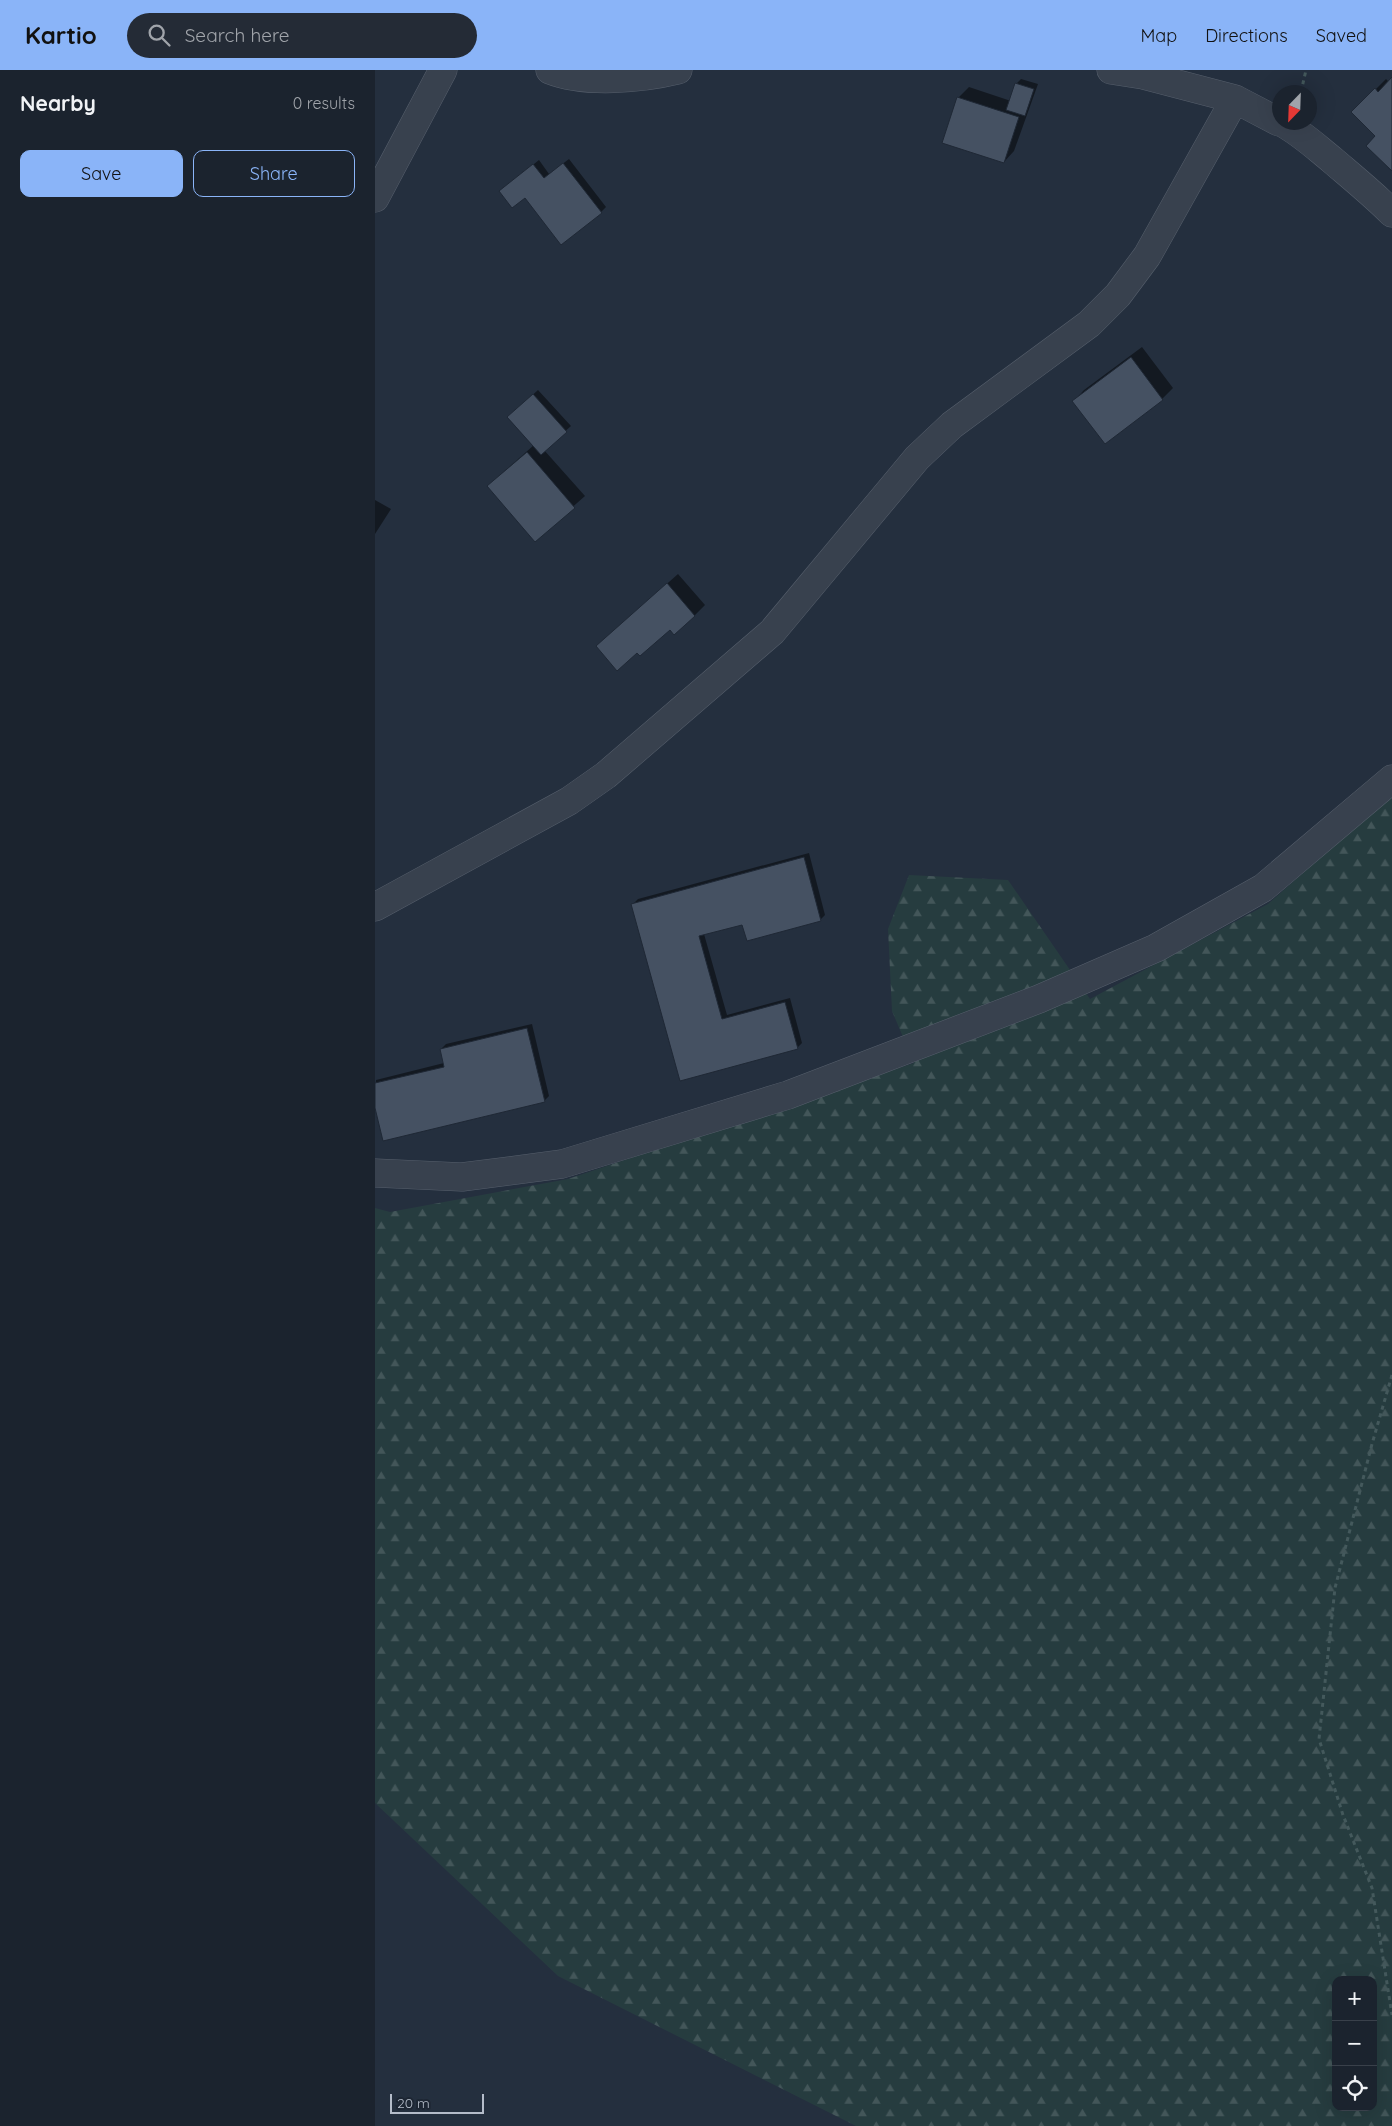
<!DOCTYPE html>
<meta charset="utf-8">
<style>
:root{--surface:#1b232e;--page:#242b36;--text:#f1f3f6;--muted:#a0a4aa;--line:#39404a;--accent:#8ab4f8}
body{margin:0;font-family:Quicksand,sans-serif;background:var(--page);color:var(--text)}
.controls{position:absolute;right:15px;bottom:15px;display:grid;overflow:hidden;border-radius:10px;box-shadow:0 5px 20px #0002}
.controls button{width:45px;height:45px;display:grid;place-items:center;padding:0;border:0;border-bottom:1px solid var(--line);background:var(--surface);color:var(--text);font:25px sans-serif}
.compass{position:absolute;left:897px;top:15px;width:45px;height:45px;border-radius:50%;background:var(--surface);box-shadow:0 5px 20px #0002;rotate:203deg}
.scale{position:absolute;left:15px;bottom:12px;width:94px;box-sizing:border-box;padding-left:5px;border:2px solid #b4bcc9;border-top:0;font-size:14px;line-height:18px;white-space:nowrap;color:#b4bcc9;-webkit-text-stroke:4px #1d2633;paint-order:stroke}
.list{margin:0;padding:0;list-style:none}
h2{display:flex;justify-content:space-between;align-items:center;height:65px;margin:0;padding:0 20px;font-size:21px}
h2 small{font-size:16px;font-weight:400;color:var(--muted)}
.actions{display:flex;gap:10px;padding:15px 20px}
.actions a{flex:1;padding:11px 0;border:1px solid var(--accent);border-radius:10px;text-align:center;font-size:18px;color:var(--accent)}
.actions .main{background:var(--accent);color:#111}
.icon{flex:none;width:28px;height:28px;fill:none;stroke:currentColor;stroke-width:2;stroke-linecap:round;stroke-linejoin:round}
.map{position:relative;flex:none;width:1017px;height:2056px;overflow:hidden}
header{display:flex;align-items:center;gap:30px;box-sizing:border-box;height:70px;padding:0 25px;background:var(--accent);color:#111}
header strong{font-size:24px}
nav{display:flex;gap:28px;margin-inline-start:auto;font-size:18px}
.search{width:350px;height:45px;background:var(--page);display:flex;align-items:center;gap:12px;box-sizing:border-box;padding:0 18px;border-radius:28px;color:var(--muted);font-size:19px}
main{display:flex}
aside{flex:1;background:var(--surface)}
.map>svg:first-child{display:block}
.forest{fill:url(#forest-firs);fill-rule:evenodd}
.shadow{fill:#0007}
.building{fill:#455162;stroke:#1f2835}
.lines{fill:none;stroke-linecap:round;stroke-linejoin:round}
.minor-casing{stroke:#565f6c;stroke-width:29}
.path{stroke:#44595c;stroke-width:3;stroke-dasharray:4 4;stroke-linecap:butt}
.minor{stroke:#38414e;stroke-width:28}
</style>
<header>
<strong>Kartio</strong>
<div class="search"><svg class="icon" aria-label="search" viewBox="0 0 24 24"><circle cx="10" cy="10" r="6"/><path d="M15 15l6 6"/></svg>Search here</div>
<nav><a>Map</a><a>Directions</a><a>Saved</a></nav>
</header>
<main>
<aside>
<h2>Nearby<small>0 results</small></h2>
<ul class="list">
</ul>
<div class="actions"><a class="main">Save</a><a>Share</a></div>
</aside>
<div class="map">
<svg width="1017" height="2056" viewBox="0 0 1017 2056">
<defs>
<pattern id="forest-firs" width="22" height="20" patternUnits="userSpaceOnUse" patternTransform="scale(1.25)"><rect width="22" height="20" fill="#263c3f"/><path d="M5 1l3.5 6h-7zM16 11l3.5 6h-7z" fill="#435659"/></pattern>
</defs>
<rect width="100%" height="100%" fill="#242f3e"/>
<!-- forest -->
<path class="forest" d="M 1017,724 L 1017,2056 L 481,2056 L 183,1906 L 0,1733 L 0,1138 L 15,1142 L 193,1109 L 539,993 L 517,941 L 513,859 L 534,805 L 633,810 L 715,929 L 893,834 ZM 961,1910 L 998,1910 L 998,2037 L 961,2037 Z"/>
<!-- shadow -->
<path class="shadow" d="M 646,9 L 663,14 L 639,81 L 629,92 L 583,28 L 594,17 L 636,31 L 641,14 Z
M 1011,9 L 1014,12 L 1002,66 L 978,42 Z
M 194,89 L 231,137 L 226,142 L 125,121 L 164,90 L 174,104 Z
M 767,277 L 798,318 L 787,329 L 730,372 L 699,331 L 709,320 Z
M 163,320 L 196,356 L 169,380 L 210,426 L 160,470 L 124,406 L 159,375 L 139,342 Z
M 0,430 L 16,439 L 0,464 Z
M 303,504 L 330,535 L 320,545 L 299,563 L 295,558 L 262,581 L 233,566 Z
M 434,783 L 450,845 L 445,850 L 368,853 L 329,864 L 352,945 L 415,928 L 427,973 L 422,978 L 306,1009 L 258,834 L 263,829 Z
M 157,954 L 174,1026 L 169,1031 L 0,1033 L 1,1010 L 69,993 L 66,979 L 71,974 Z"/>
<!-- building -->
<path class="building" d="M 1017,7 L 1017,101 L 991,76 L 1000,66 L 976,42 L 1000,18 L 1003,22 Z
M 640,13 L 659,19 L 650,46 L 631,40 Z
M 582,27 L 644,47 L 629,93 L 567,73 Z
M 188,93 L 227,143 L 186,175 L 150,128 L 137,138 L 124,121 L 158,94 L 169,108 Z
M 756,287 L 788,330 L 730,374 L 697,331 Z
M 158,324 L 192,362 L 166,385 L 132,347 Z
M 152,382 L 200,438 L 160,472 L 112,416 Z
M 292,513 L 320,546 L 299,565 L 295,560 L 265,586 L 262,583 L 242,601 L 221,576 Z
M 429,787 L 446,851 L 372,871 L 367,855 L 324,866 L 347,949 L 410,932 L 423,979 L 305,1011 L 256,834 Z
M 152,958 L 170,1032 L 8,1071 L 0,1038 L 0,1013 L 69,997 L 65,979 Z"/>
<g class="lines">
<defs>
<path id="minor" d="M 175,0 C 210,14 266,9 303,0
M 736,0 L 768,5 L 860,29 L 904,52
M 906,52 C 925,62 940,76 956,89 C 977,107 998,124 1017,143
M 0,128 L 68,0
M 0,837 L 194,731 L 231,705 L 397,562 L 542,388 L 577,355 L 714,254 L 743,225 L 772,186 L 860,29
M 0,1103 L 87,1107 L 187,1094 L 413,1025 L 664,929 L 781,878 L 888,818 L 1017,709"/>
</defs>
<!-- minor casing -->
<use href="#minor" class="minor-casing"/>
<!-- path -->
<path class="path" d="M 926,22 L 931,0
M 1017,1305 L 997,1374 L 960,1518 L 944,1669 L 968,1745 L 997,1818 L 1017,1945"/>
<!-- minor -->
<use href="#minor" class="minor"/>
</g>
</svg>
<div class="controls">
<button>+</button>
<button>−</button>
<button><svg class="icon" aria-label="locate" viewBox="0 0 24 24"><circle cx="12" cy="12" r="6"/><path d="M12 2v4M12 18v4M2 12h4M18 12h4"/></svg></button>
</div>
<svg class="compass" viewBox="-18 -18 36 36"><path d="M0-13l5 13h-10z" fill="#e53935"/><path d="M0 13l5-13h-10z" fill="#a0a4aa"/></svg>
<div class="scale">20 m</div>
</div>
</main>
